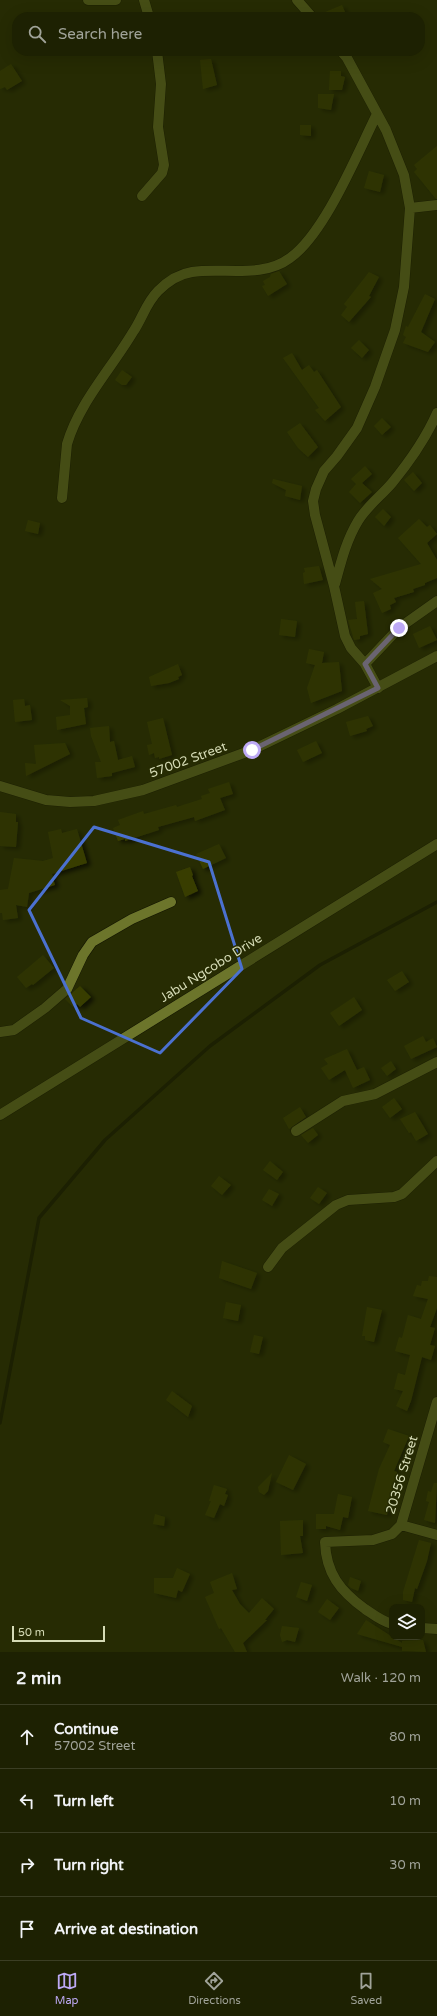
<!DOCTYPE html>
<meta charset="utf-8">
<style>
:root{--surface:#1d2102;--page:#2a2e11;--text:#f1f3f6;--muted:#a0a399;--line:#3b3e24;--accent:#bda9f5}
body{margin:0;font-family:"Varela Round",sans-serif;background:var(--page);color:var(--text)}
.controls{position:absolute;right:12px;bottom:12px;display:grid;overflow:hidden;border-radius:8px;box-shadow:0 4px 16px #0002}
.controls button{width:36px;height:36px;display:grid;place-items:center;padding:0;border:0;border-bottom:1px solid var(--line);background:var(--surface);color:var(--text);font:20px sans-serif}
.scale{position:absolute;left:12px;bottom:10px;width:93px;box-sizing:border-box;padding-left:4px;border:2px solid #d5dbb6;border-top:0;font-size:11px;line-height:14px;white-space:nowrap;color:#d5dbb6;-webkit-text-stroke:3px #272c03;paint-order:stroke}
.stop{position:absolute;width:12px;height:12px;margin:-9px;border:3px solid #bda9f5;border-radius:50%;background:#fff}
.stop.end{background:#bda9f5;border-color:#fff;box-shadow:0 1px 4px #0008}
.list{margin:0;padding:0;list-style:none}
h2{display:flex;justify-content:space-between;align-items:center;height:52px;margin:0;padding:0 16px;font-size:17px}
h2 small{font-size:13px;font-weight:400;color:var(--muted)}
.list li{display:grid;grid-template-columns:26px 1fr auto;gap:12px;align-items:center;box-sizing:border-box;height:64px;padding:0 16px;border-top:1px solid var(--line)}
.list b{display:block;font-size:15px;white-space:nowrap}
.list p{margin:0;font-size:13px;white-space:nowrap;color:var(--muted)}
.list em{font-size:13px;font-style:normal;color:var(--muted)}
.icon{flex:none;width:22px;height:22px;fill:none;stroke:currentColor;stroke-width:2;stroke-linecap:round;stroke-linejoin:round}
.map{position:relative;flex:none;width:437px;height:1652px;overflow:hidden}
.search{position:absolute;background:var(--surface);box-shadow:0 4px 16px #0002;left:12px;right:12px;top:12px;height:44px;display:flex;align-items:center;gap:10px;box-sizing:border-box;padding:0 14px;border-radius:16px;color:var(--muted);font-size:15px}
.sheet{height:308px;background:var(--surface)}
nav{display:flex;justify-content:space-around;align-items:center;box-sizing:border-box;height:56px;border-top:1px solid var(--line);background:var(--surface);font-size:11px;color:var(--muted)}
nav a{display:grid;justify-items:center;gap:2px}
nav .on{color:var(--accent)}
.map>svg:first-child{display:block}
.lines{fill:none;stroke-linecap:round;stroke-linejoin:round}
.stream{stroke:#101201;stroke-width:3.5}
.building{fill:#383e00;filter:url(#shadow)}
.street-casing{stroke:#111300;stroke-width:11}
.secondary-casing{stroke:#111300;stroke-width:11}
.street{stroke:#6c752b;stroke-width:10}
.secondary{stroke:#6c752b;stroke-width:10}
.route{stroke:#bda9f5;stroke-width:5}
.marked{fill:none;stroke:#4b71d0;stroke-width:3;stroke-linejoin:round}
.labels{text-anchor:middle;dominant-baseline:central;stroke-width:3;stroke-linejoin:round;paint-order:stroke}
.street-label{font-size:13px;fill:#d5dbb6;stroke:#272c03}
</style>
<div class="map">
<svg width="437" height="1652" viewBox="0 0 437 1652">
<defs>
<filter id="shadow"><feDropShadow dx="4" dy="2.5" stdDeviation="2" flood-color="#0009"/></filter>
</defs>
<rect width="100%" height="100%" fill="#272c03"/>
<g class="lines">
<!-- stream -->
<path class="stream" d="M 0,1423 L 39,1218 L 105,1140 L 210,1046 L 320,965 L 437,902"/>
</g>
<!-- building -->
<path class="building" d="M 342,5 L 347,17 L 318,17 L 318,15 Z
M 211,59 L 217,85 L 203,89 L 200,60 Z
M 11,64 L 22,81 L 7,90 L 5,87 L 0,89 L 0,71 Z
M 330,71 L 341,71 L 341,76 L 345,77 L 342,90 L 329,90 Z
M 318,94 L 334,94 L 331,110 L 318,108 Z
M 300,125 L 311,125 L 311,136 L 300,135 Z
M 437,146 L 437,199 L 436,199 L 414,172 L 417,169 L 414,165 Z
M 369,171 L 384,175 L 380,192 L 364,188 Z
M 279,271 L 287,284 L 268,296 L 262,286 L 265,285 L 263,281 L 270,277 L 271,274 Z
M 369,272 L 379,277 L 369,296 L 371,297 L 349,322 L 341,315 L 347,307 L 344,304 Z
M 425,294 L 435,299 L 421,332 L 435,342 L 428,352 L 403,343 L 406,337 L 403,335 L 406,326 L 408,327 Z
M 359,340 L 369,350 L 362,358 L 351,348 Z
M 292,353 L 302,370 L 309,365 L 314,372 L 317,370 L 341,407 L 325,421 L 315,410 L 319,408 L 283,358 Z
M 122,370 L 132,377 L 126,385 L 122,385 L 115,380 Z
M 382,418 L 391,427 L 382,435 L 374,426 Z
M 300,423 L 318,447 L 308,457 L 298,448 L 287,432 Z
M 365,466 L 372,474 L 362,483 L 372,492 L 360,503 L 349,492 L 356,484 L 351,479 Z
M 413,472 L 422,483 L 414,491 L 404,480 Z
M 273,479 L 302,486 L 300,500 L 285,496 L 286,490 L 272,483 Z
M 383,509 L 391,517 L 384,526 L 375,517 Z
M 419,519 L 427,527 L 430,525 L 437,534 L 427,543 L 437,560 L 437,578 L 425,583 L 425,585 L 413,589 L 414,592 L 394,598 L 396,602 L 390,605 L 391,609 L 382,613 L 373,593 L 382,589 L 370,579 L 421,564 L 398,538 Z
M 28,520 L 40,523 L 38,534 L 25,531 Z
M 319,566 L 323,580 L 304,584 L 303,573 L 305,572 L 304,568 Z
M 364,601 L 368,634 L 360,636 L 360,639 L 354,640 L 348,620 L 357,619 L 355,602 Z
M 281,619 L 297,621 L 295,637 L 279,635 Z
M 430,626 L 437,640 L 419,648 L 413,634 Z
M 309,649 L 324,652 L 322,663 L 339,662 L 342,691 L 311,703 L 307,688 L 315,665 L 306,663 Z
M 178,664 L 182,675 L 178,677 L 179,679 L 169,683 L 151,686 L 149,677 Z
M 87,698 L 88,707 L 84,708 L 86,724 L 57,730 L 56,717 L 70,715 L 70,706 L 60,700 Z
M 24,699 L 25,706 L 30,705 L 32,720 L 15,722 L 13,700 Z
M 368,716 L 373,726 L 366,729 L 367,731 L 350,736 L 346,722 Z
M 163,718 L 172,755 L 159,759 L 159,757 L 155,758 L 154,753 L 149,755 L 147,745 L 152,744 L 147,722 Z
M 109,726 L 110,742 L 114,741 L 118,760 L 132,756 L 135,767 L 112,773 L 112,776 L 97,778 L 95,762 L 101,762 L 91,736 L 90,728 Z
M 316,741 L 322,753 L 303,762 L 297,750 Z
M 65,743 L 70,754 L 26,776 L 25,763 L 36,764 L 34,745 Z
M 229,782 L 233,794 L 220,798 L 225,810 L 195,821 L 194,817 L 158,827 L 159,830 L 125,841 L 125,839 L 118,841 L 113,828 L 120,825 L 118,820 L 143,811 L 144,814 L 176,805 L 177,807 L 183,805 L 202,799 L 201,796 L 210,793 L 208,789 Z
M 0,812 L 16,814 L 16,822 L 18,822 L 16,847 L 0,846 Z
M 61,829 L 62,833 L 77,829 L 87,863 L 52,874 L 55,885 L 29,893 L 27,907 L 16,905 L 18,918 L 3,920 L 2,913 L 0,913 L 0,890 L 8,889 L 14,858 L 43,861 L 53,858 L 48,832 Z
M 219,844 L 226,858 L 203,869 L 196,854 Z
M 190,867 L 193,875 L 192,876 L 198,891 L 185,897 L 176,872 Z
M 43,955 L 54,968 L 33,985 L 32,984 L 26,988 L 17,977 Z
M 402,971 L 409,982 L 395,991 L 387,980 Z
M 80,986 L 91,997 L 80,1007 L 77,1004 L 73,1007 L 65,999 Z
M 354,997 L 362,1010 L 339,1026 L 330,1013 Z
M 423,1036 L 426,1042 L 433,1038 L 437,1047 L 411,1059 L 404,1046 Z
M 347,1049 L 357,1070 L 364,1067 L 370,1080 L 353,1088 L 345,1070 L 329,1080 L 321,1068 L 328,1064 L 324,1059 Z
M 391,1061 L 396,1069 L 387,1076 L 381,1068 Z
M 394,1098 L 402,1109 L 390,1118 L 382,1107 Z
M 300,1107 L 306,1117 L 289,1129 L 283,1118 Z
M 415,1112 L 428,1134 L 416,1141 L 411,1132 L 409,1133 L 400,1119 Z
M 313,1128 L 318,1135 L 308,1143 L 301,1135 Z
M 270,1161 L 283,1172 L 277,1180 L 263,1170 Z
M 219,1176 L 231,1185 L 222,1195 L 211,1186 Z
M 318,1187 L 327,1193 L 319,1204 L 310,1198 Z
M 269,1189 L 279,1194 L 272,1206 L 262,1200 Z
M 222,1261 L 257,1273 L 251,1289 L 219,1278 Z
M 429,1276 L 437,1277 L 437,1308 L 430,1327 L 435,1328 L 430,1345 L 435,1346 L 431,1360 L 422,1357 L 411,1401 L 407,1411 L 396,1406 L 403,1391 L 394,1389 L 398,1373 L 405,1375 L 410,1355 L 395,1351 L 399,1337 L 402,1338 L 408,1315 L 421,1319 L 428,1299 L 413,1296 L 417,1285 L 421,1286 L 422,1281 L 428,1281 Z
M 226,1302 L 241,1305 L 238,1321 L 223,1318 Z
M 367,1307 L 382,1310 L 374,1342 L 365,1340 L 365,1336 L 362,1336 Z
M 254,1335 L 263,1337 L 259,1354 L 250,1352 Z
M 172,1391 L 192,1406 L 188,1417 L 166,1400 Z
M 388,1429 L 409,1436 L 394,1471 L 397,1472 L 387,1515 L 368,1511 L 379,1469 L 390,1445 L 383,1442 Z
M 289,1455 L 306,1464 L 293,1490 L 276,1482 Z
M 272,1473 L 268,1491 L 264,1495 L 259,1492 L 258,1487 Z
M 434,1483 L 437,1483 L 435,1523 L 424,1520 L 429,1502 L 426,1501 L 428,1491 L 431,1492 Z
M 214,1485 L 227,1489 L 225,1494 L 228,1495 L 224,1506 L 220,1504 L 214,1518 L 205,1515 L 211,1501 L 209,1501 Z
M 338,1494 L 352,1497 L 348,1518 L 343,1517 L 340,1530 L 326,1526 L 326,1529 L 316,1529 L 316,1514 L 334,1514 Z
M 155,1514 L 165,1517 L 164,1526 L 153,1524 Z
M 303,1520 L 303,1536 L 300,1536 L 303,1553 L 281,1555 L 280,1521 Z
M 419,1540 L 431,1543 L 427,1561 L 417,1589 L 415,1588 L 412,1602 L 403,1600 L 403,1592 Z
M 177,1568 L 190,1574 L 182,1592 L 178,1590 L 176,1598 L 154,1593 L 154,1578 L 173,1578 Z
M 232,1573 L 237,1589 L 232,1590 L 240,1604 L 249,1613 L 262,1598 L 274,1609 L 265,1620 L 267,1620 L 243,1643 L 247,1652 L 235,1652 L 221,1628 L 219,1629 L 205,1597 L 214,1593 L 210,1582 Z
M 350,1577 L 361,1581 L 358,1591 L 351,1588 L 348,1585 Z
M 301,1582 L 312,1585 L 307,1601 L 296,1597 Z
M 327,1599 L 339,1608 L 330,1620 L 318,1612 Z
M 366,1620 L 402,1643 L 402,1641 L 423,1640 L 426,1652 L 402,1651 L 402,1647 L 357,1634 Z
M 282,1626 L 299,1628 L 295,1642 L 287,1640 L 282,1642 L 280,1635 Z"/>
<g class="lines">
<defs>
<path id="street" d="M 88,0 L 116,0
M 144,0 L 149,17
M 297,0 L 312,17
M 341,51 L 347,58 L 386,130 L 404,175 L 410,208 L 404,287 L 395,330 L 375,387 L 357,428 L 337,456 L 324,471 L 316,489 L 313,501 L 315,515 L 334,586 L 345,636 L 351,648 L 365,664 L 378,688
M 142,196 L 162,173 L 164,165 L 158,127 L 161,84 L 157,51
M 410,208 L 437,205
M 62,498 L 67,444 C 79,403 111,369 133,332 C 142,319 146,303 158,291 C 167,282 179,274 192,272 C 223,267 262,279 290,258 C 325,233 357,154 377,114
M 335,584 C 341,562 346,541 358,521 C 367,506 381,496 392,483 C 410,461 426,438 437,413
M 365,664 L 399,628 L 437,601
M 0,1032 L 14,1030 L 45,1008 L 67,989 L 83,955 L 92,942 L 132,919 L 171,902
M 296,1131 L 343,1101 L 375,1094 L 437,1062
M 268,1267 L 282,1248 L 336,1205 L 348,1200 L 394,1197 L 402,1194 L 437,1161
M 401,1525 L 437,1535
M 392,1624 C 381,1621 374,1615 365,1609 C 340,1591 326,1573 325,1542 L 373,1540 L 392,1534 L 401,1525 L 437,1402
M 422,1628 L 437,1629"/>
<path id="secondary" d="M 0,786 L 46,800 L 70,802 L 94,801 L 143,790 L 252,750 L 337,709 L 437,656
M 0,1115 L 437,844"/>
</defs>
<!-- street casing -->
<use href="#street" class="street-casing"/>
<!-- secondary casing -->
<use href="#secondary" class="secondary-casing"/>
<!-- street -->
<use href="#street" class="street"/>
<!-- secondary -->
<use href="#secondary" class="secondary"/>
</g>
<g class="lines">
<!-- route -->
<path class="route" d="M 252,750 L 378,688 L 365,664 L 399,628"/>
</g>
<!-- marked area -->
<path d="M0 0H437V1652H0ZM 94,827 L 209,862 L 242,969 L 160,1053 L 81,1018 L 29,910 Z" fill="#272c03" fill-opacity=".55" fill-rule="evenodd"/>
<path class="marked" d="M 94,827 L 209,862 L 242,969 L 160,1053 L 81,1018 L 29,910 Z"/>
<g class="labels">
<!-- street labels -->
<g class="street-label">
<text transform="translate(188 760) rotate(-20)">57002 Street</text>
<text transform="translate(211 968) rotate(-32)">Jabu Ngcobo Drive</text>
<text transform="translate(402 1475) rotate(-73)">20356 Street</text>
</g>
</g>
</svg>
<div class="controls">
<button><svg class="icon" aria-label="layers" viewBox="0 0 24 24"><path d="M12 4l9 5-9 5-9-5zM3 14l9 5 9-5"/></svg></button>
</div>
<div class="scale">50 m</div>
<div class="stop" style="left:252px;top:750px"></div>
<div class="stop end" style="left:399px;top:628px"></div>
<div class="search"><svg class="icon" aria-label="search" viewBox="0 0 24 24"><circle cx="10" cy="10" r="6"/><path d="M15 15l6 6"/></svg>Search here</div>
</div>
<section class="sheet">
<h2>2 min<small>Walk · 120 m</small></h2>
<ul class="list">
<li><svg class="icon" aria-label="ahead" viewBox="0 0 24 24"><path d="M12 20V5M6 11l6-6 6 6"/></svg><div><b>Continue</b><p>57002 Street</p></div><em>80 m</em></li>
<li><svg class="icon" aria-label="left" viewBox="0 0 24 24"><path d="M17 20v-9H6M10 6l-5 5 5 5"/></svg><div><b>Turn left</b></div><em>10 m</em></li>
<li><svg class="icon" aria-label="right" viewBox="0 0 24 24"><path d="M7 20v-9h11M14 6l5 5-5 5"/></svg><div><b>Turn right</b></div><em>30 m</em></li>
<li><svg class="icon" aria-label="arrive" viewBox="0 0 24 24"><path d="M6 21V4h12l-3 4 3 4H6"/></svg><div><b>Arrive at destination</b></div></li>
</ul>
</section>
<nav>
<a class="on"><svg class="icon" aria-label="map" viewBox="0 0 24 24"><path d="M3 6l6-2 6 2 6-2v14l-6 2-6-2-6 2zM9 4v14M15 6v14"/></svg>Map</a>
<a><svg class="icon" aria-label="directions" viewBox="0 0 24 24"><path d="M12 3l9 9-9 9-9-9zM9 14v-3h6M13 9l2 2-2 2"/></svg>Directions</a>
<a><svg class="icon" aria-label="saved" viewBox="0 0 24 24"><path d="M7 4h10v16l-5-4-5 4z"/></svg>Saved</a>
</nav>
